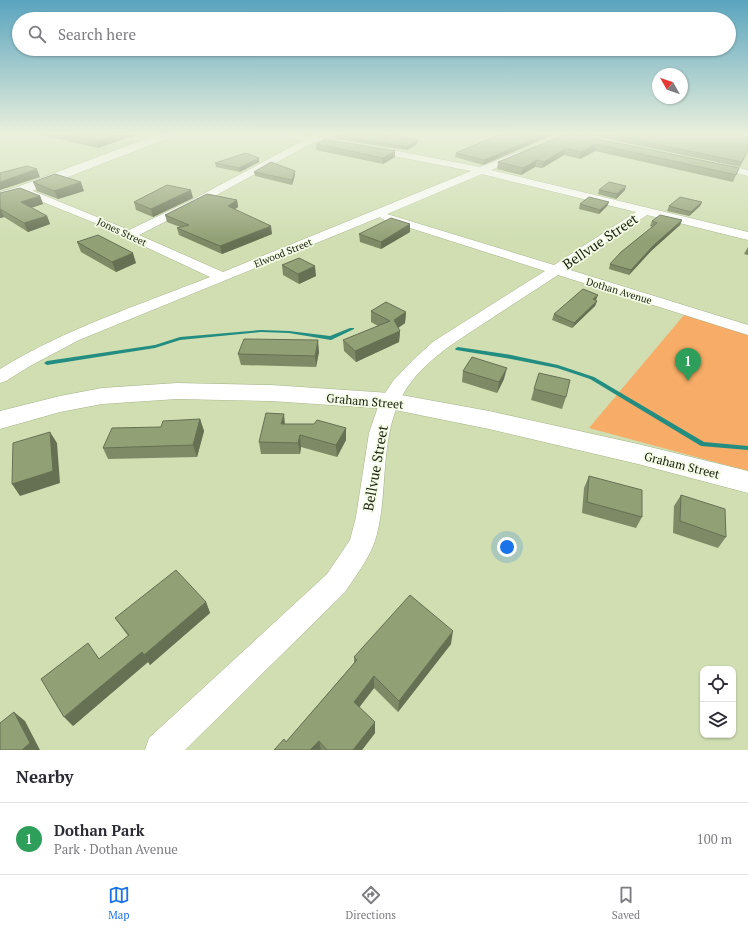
<!DOCTYPE html>
<meta charset="utf-8">
<style>
:root{--surface:#fff;--page:#f7f7f7;--text:#2b2b33;--muted:#7c7c81;--line:#e1e1e2;--accent:#1a73e8}
body{margin:0;font-family:"PT Serif",serif;background:var(--page);color:var(--text)}
.controls{position:absolute;right:12px;bottom:12px;display:grid;overflow:hidden;border-radius:8px;box-shadow:0 1px 3px #0004}
.controls button{width:36px;height:36px;display:grid;place-items:center;padding:0;border:0;border-bottom:1px solid var(--line);background:var(--surface);color:var(--text);font:20px sans-serif}
.compass{position:absolute;left:652px;top:68px;width:36px;height:36px;border-radius:50%;background:var(--surface);box-shadow:0 1px 3px #0004;rotate:310deg}
.you{position:absolute;left:507px;top:547px;width:14px;height:14px;margin:-10px;border:3px solid #fff;border-radius:50%;background:#1a73e8;box-shadow:0 0 0 6px #1a73e833}
.badge{display:grid;place-items:center;width:26px;height:26px;border-radius:50%;background:var(--accent);color:#fff;font-size:13px;font-weight:700}
.pin{position:absolute;translate:-50% -33px;filter:drop-shadow(0 1px 2px #0008)}
.pin::after{content:'';position:absolute;top:21px;width:14px;height:12px;background:inherit;clip-path:polygon(0 0,100% 0,50% 100%)}
.list{margin:0;padding:0;list-style:none}
h2{display:flex;justify-content:space-between;align-items:center;height:52px;margin:0;padding:0 16px;font-size:17px}
h2 small{font-size:13px;font-weight:400;color:var(--muted)}
.list li{display:grid;grid-template-columns:26px 1fr auto;gap:12px;align-items:center;box-sizing:border-box;height:72px;padding:0 16px;border-top:1px solid var(--line)}
.list b{display:block;font-size:15px;white-space:nowrap}
.list p{margin:0;font-size:13px;white-space:nowrap;color:var(--muted)}
.list em{font-size:13px;font-style:normal;color:var(--muted)}
.icon{flex:none;width:22px;height:22px;fill:none;stroke:currentColor;stroke-width:2;stroke-linecap:round;stroke-linejoin:round}
.map{position:relative;flex:none;width:748px;height:750px;overflow:hidden}
.search{position:absolute;background:var(--surface);box-shadow:0 1px 3px #0004;left:12px;right:12px;top:12px;height:44px;display:flex;align-items:center;gap:10px;box-sizing:border-box;padding:0 14px;border-radius:22px;color:var(--muted);font-size:15px}
.sheet{height:124px;background:var(--surface)}
nav{display:flex;justify-content:space-around;align-items:center;box-sizing:border-box;height:56px;border-top:1px solid var(--line);background:var(--surface);font-size:11px;color:var(--muted)}
nav a{display:grid;justify-items:center;gap:2px}
nav .on{color:var(--accent)}
.map>svg:first-child{display:block}
.green{fill:#f7ac67}
.lines{fill:none;stroke-linecap:round;stroke-linejoin:round}
.stream{fill:#228d80;fill-rule:evenodd}
.street-casing{stroke:#a6b489;stroke-width:1}
.secondary-casing{stroke:#a6b489;stroke-width:1}
.street{fill:#fff;fill-rule:evenodd}
.secondary{fill:#fff;fill-rule:evenodd}
.wall{fill:#7e8a65}
.shaded-wall{fill:#667053}
.building{fill:#92a076;stroke:#667053}
.labels{text-anchor:middle;dominant-baseline:central;stroke-width:3.5;stroke-linejoin:round;paint-order:stroke}
.far-street-label{font-size:10px;fill:#1a1f0f;stroke:#f4fce6}
.street-label{font-size:12px;fill:#1a1f0f;stroke:#f4fce6}
.near-street-label{font-size:14px;fill:#1a1f0f;stroke:#f4fce6}
</style>
<div class="map">
<svg width="748" height="750" viewBox="0 0 748 750">
<rect width="100%" height="100%" fill="#d0deb2"/>
<!-- green -->
<path class="green" d="M 684,315 L 748,333 L 748,471 L 589,428 Z"/>
<g class="lines">
<!-- stream -->
<path class="stream" d="M 350,328 L 354,328 L 354,329 L 331,340 L 289,333 L 261,332 L 180,340 L 155,348 L 47,365 L 44,363 L 47,361 L 155,345 L 180,337 L 261,330 L 289,331 L 330,336 Z
M 458,347 L 511,355 L 558,365 L 594,377 L 704,442 L 748,446 L 748,450 L 701,446 L 590,379 L 557,368 L 511,359 L 456,350 L 455,349 L 456,348 Z"/>
<defs>
<path id="street" d="M 276,134 C 287,134 298,136 309,136 C 313,136 315,134 319,135 L 320,138 L 345,141 L 349,144 L 345,147 L 314,142 L 200,204 L 139,235 L 223,272 L 471,171 L 372,152 L 369,151 L 368,149 L 369,147 L 372,146 L 480,167 L 521,151 L 524,152 L 526,154 L 524,156 L 491,170 L 748,232 L 748,240 L 647,215 L 567,269 L 748,325 L 748,335 L 558,275 C 535,290 512,305 489,320 C 457,341 418,363 400,400 C 380,442 388,490 377,534 C 372,555 357,574 345,592 L 185,750 L 145,750 L 149,738 L 327,574 L 350,540 L 356,517 L 369,433 L 380,401 L 393,381 L 413,360 L 434,341 L 545,271 L 382,219 L 380,217 L 79,340 L 30,366 L 6,381 L 0,383 L 0,369 C 65,329 139,305 210,277 L 90,221 L 18,192 L 17,190 L 18,188 L 26,188 L 129,230 L 192,200 L 304,140 L 280,137 ZM 482,174 L 636,212 L 554,265 L 387,214 Z
M 715,162 L 748,170 L 748,176 L 712,167 L 710,165 L 712,163 Z"/>
<path id="secondary" d="M 159,134 L 174,134 L 173,136 L 27,193 L 0,200 L 0,192 L 17,187 Z
M 177,383 L 271,385 L 390,393 L 489,411 L 638,444 L 748,471 L 748,493 L 638,464 L 489,429 L 390,409 L 271,401 L 177,399 L 102,404 L 60,412 L 0,429 L 0,411 L 60,396 L 102,388 Z"/>
</defs>
<!-- street casing -->
<use href="#street" class="street-casing"/>
<!-- secondary casing -->
<use href="#secondary" class="secondary-casing"/>
<!-- street -->
<use href="#street" class="street"/>
<!-- secondary -->
<use href="#secondary" class="secondary"/>
</g>
<!-- wall -->
<path class="wall" d="M 37,134 L 138,134 L 98,148 Z
M 500,134 L 483,165 L 455,157 L 456,153 Z
M 567,134 L 739,168 L 733,182 L 595,151 L 580,159 L 564,155 L 542,168 L 535,167 L 521,175 L 497,169 L 498,162 Z
M 584,134 L 748,134 L 748,150 L 740,167 Z
M 335,135 L 418,140 L 417,144 L 407,150 L 336,139 Z
M 316,144 L 395,157 L 383,164 L 316,150 Z
M 259,162 L 240,172 L 216,167 L 215,163 Z
M 254,172 L 295,175 L 292,185 L 255,176 Z
M 33,182 L 84,191 L 58,199 L 37,191 Z
M 599,190 L 625,190 L 616,199 L 598,194 Z
M 0,193 L 40,196 L 43,204 L 31,208 L 47,216 L 50,224 L 28,232 L 4,217 L 0,218 Z
M 193,198 L 153,217 L 136,210 L 134,202 Z
M 237,200 L 238,207 L 235,209 L 272,234 L 222,254 L 179,235 L 177,228 L 180,227 L 167,222 L 165,215 Z
M 609,202 L 607,206 L 599,214 L 579,209 L 580,204 Z
M 702,202 L 700,206 L 689,216 L 667,211 L 669,206 Z
M 682,220 L 680,225 L 651,251 L 629,275 L 609,269 L 610,264 L 652,227 L 650,226 L 652,221 Z
M 410,224 L 410,232 L 381,249 L 360,242 L 359,234 Z
M 77,242 L 136,263 L 116,272 L 81,252 Z
M 748,247 L 748,255 L 744,254 Z
M 282,265 L 316,276 L 299,284 L 283,275 Z
M 596,300 L 597,301 L 595,306 L 572,328 L 552,320 L 554,314 Z
M 371,311 L 406,312 L 405,323 L 398,328 L 400,331 L 399,342 L 356,362 L 344,351 L 343,340 L 378,326 L 371,322 Z
M 319,352 L 316,367 L 241,365 L 238,354 Z
M 463,371 L 504,379 L 497,393 L 462,382 Z
M 534,389 L 566,397 L 562,409 L 531,400 Z
M 200,419 L 204,431 L 197,457 L 108,459 L 103,448 L 161,427 Z
M 285,424 L 346,428 L 346,440 L 337,457 L 301,447 L 300,454 L 261,454 L 259,442 Z
M 589,476 L 642,517 L 636,528 L 582,513 L 584,488 Z
M 681,495 L 726,537 L 718,548 L 673,533 L 674,506 Z
M 206,602 L 210,613 L 150,665 L 148,662 L 73,726 L 96,654 L 99,659 L 128,636 L 115,618 Z
M 451,644 L 398,712 L 374,688 L 359,707 L 375,733 L 362,750 L 274,750 L 286,742 L 354,663 L 354,657 Z"/>
<!-- shaded-wall -->
<path class="shaded-wall" d="M 117,134 L 138,134 L 98,148 L 96,141 Z
M 545,134 L 555,134 L 483,165 L 484,160 Z
M 418,140 L 417,144 L 407,150 L 407,147 Z
M 596,144 L 595,151 L 580,159 L 581,152 Z
M 566,148 L 564,155 L 542,168 L 544,162 Z
M 395,151 L 395,157 L 383,164 L 383,158 Z
M 259,158 L 259,162 L 240,172 L 239,168 Z
M 537,160 L 535,167 L 521,175 L 523,168 Z
M 37,169 L 40,177 L 0,190 L 0,182 Z
M 295,171 L 295,175 L 292,185 L 292,180 Z
M 81,182 L 84,191 L 58,199 L 54,191 Z
M 626,186 L 625,190 L 616,199 L 617,194 Z
M 191,190 L 193,198 L 153,217 L 151,209 Z
M 40,196 L 43,204 L 24,210 L 21,202 Z
M 237,200 L 238,207 L 229,213 L 228,206 Z
M 609,202 L 607,206 L 599,214 L 600,210 Z
M 702,202 L 700,206 L 689,216 L 691,212 Z
M 0,209 L 1,209 L 4,217 L 0,218 Z
M 47,216 L 50,224 L 28,232 L 24,223 Z
M 682,220 L 680,225 L 651,251 L 629,275 L 631,270 L 653,246 Z
M 410,224 L 410,232 L 381,249 L 381,242 Z
M 271,226 L 272,234 L 222,254 L 220,246 Z
M 133,253 L 136,263 L 116,272 L 112,262 Z
M 315,266 L 316,276 L 299,284 L 298,274 Z
M 598,295 L 596,300 L 591,305 L 593,299 Z
M 597,301 L 595,306 L 572,328 L 574,323 Z
M 406,312 L 405,323 L 394,331 L 394,320 Z
M 400,331 L 399,342 L 356,362 L 355,351 Z
M 318,340 L 319,352 L 316,367 L 315,356 Z
M 507,368 L 504,379 L 497,393 L 499,382 Z
M 284,414 L 285,425 L 281,424 Z
M 200,419 L 204,431 L 197,457 L 193,445 Z
M 346,428 L 346,440 L 337,457 L 336,445 Z
M 50,432 L 57,443 L 60,483 L 20,496 L 12,484 Z
M 300,435 L 301,447 L 300,454 L 298,443 Z
M 206,602 L 210,613 L 150,665 L 144,655 Z
M 453,631 L 451,644 L 398,712 L 399,701 Z
M 142,652 L 148,662 L 73,726 L 64,717 Z
M 374,676 L 374,688 L 355,713 L 354,702 Z
M 14,712 L 25,721 L 40,750 L 22,750 Z
M 375,722 L 375,733 L 362,750 L 353,750 Z
M 319,741 L 321,750 L 310,750 Z"/>
<!-- building -->
<path class="building" d="M 63,134 L 117,134 L 96,141 Z
M 337,134 L 385,134 L 418,140 L 407,147 L 335,135 Z
M 500,134 L 545,134 L 484,160 L 456,153 Z
M 567,134 L 574,134 L 739,168 L 736,175 L 596,144 L 581,152 L 566,148 L 544,162 L 537,160 L 523,168 L 498,162 Z
M 607,134 L 748,134 L 748,150 L 742,162 Z
M 324,139 L 395,151 L 383,158 L 316,144 Z
M 246,153 L 259,158 L 239,168 L 215,163 Z
M 271,162 L 295,171 L 292,180 L 254,172 Z
M 27,166 L 37,169 L 0,182 L 0,173 Z
M 55,174 L 81,182 L 54,191 L 33,182 Z
M 609,182 L 626,186 L 617,194 L 599,190 Z
M 167,185 L 191,190 L 151,209 L 134,202 Z
M 20,188 L 40,196 L 21,202 L 47,216 L 24,223 L 0,209 L 0,193 Z
M 207,194 L 237,200 L 228,206 L 271,226 L 220,246 L 177,228 L 189,225 L 165,215 Z
M 589,197 L 609,202 L 600,210 L 580,204 Z
M 680,197 L 702,202 L 691,212 L 669,206 Z
M 660,215 L 682,220 L 653,246 L 631,270 L 610,264 L 621,252 L 657,223 L 652,221 Z
M 391,218 L 410,224 L 381,242 L 359,234 Z
M 98,235 L 133,253 L 112,262 L 77,242 Z
M 299,258 L 315,266 L 298,274 L 282,265 Z
M 583,289 L 598,295 L 593,299 L 597,301 L 574,323 L 554,314 Z
M 386,302 L 406,312 L 394,320 L 400,331 L 355,351 L 343,340 L 390,321 L 371,311 Z
M 244,339 L 318,340 L 315,356 L 238,354 Z
M 472,357 L 507,368 L 499,382 L 463,371 Z
M 539,373 L 570,380 L 566,397 L 534,389 Z
M 266,413 L 284,414 L 281,424 L 314,424 L 317,420 L 346,428 L 336,445 L 300,435 L 298,443 L 259,442 Z
M 200,419 L 193,445 L 103,448 L 112,428 L 161,427 L 163,421 Z
M 50,432 L 53,471 L 12,484 L 13,443 Z
M 589,476 L 642,490 L 642,517 L 587,502 Z
M 681,495 L 725,509 L 726,537 L 680,521 Z
M 176,570 L 206,602 L 144,655 L 142,652 L 64,717 L 41,679 L 88,643 L 99,659 L 129,635 L 115,618 Z
M 410,595 L 453,631 L 399,701 L 374,676 L 354,702 L 375,722 L 353,750 L 327,750 L 319,741 L 310,750 L 274,750 L 284,739 L 286,742 L 357,660 L 354,657 Z
M 14,712 L 30,743 L 22,750 L 0,750 L 0,723 Z"/>
<!-- sky -->
<linearGradient id="sky" x2="0" y2="1"><stop stop-color="#59a4be"/><stop offset="0.56" stop-color="#eaf0dc"/><stop offset="1" stop-color="#eaf0dc" stop-opacity="0"/></linearGradient>
<rect width="748" height="239" fill="url(#sky)"/>
<g class="labels">
<!-- far-street labels -->
<g class="far-street-label">
<text transform="translate(122 232) rotate(25)">Jones Street</text>
<text transform="translate(283 253) rotate(-22)">Elwood Street</text>
<text transform="translate(619 291) rotate(17)">Dothan Avenue</text>
</g>
<!-- street labels -->
<g class="street-label">
<text transform="translate(365 401) rotate(5)">Graham Street</text>
<text transform="translate(682 465) rotate(14)">Graham Street</text>
</g>
<!-- near-street labels -->
<g class="near-street-label">
<text transform="translate(600 241) rotate(-34)">Bellvue Street</text>
<text transform="translate(375 468) rotate(-80)">Bellvue Street</text>
</g>
</g>
</svg>
<div class="controls">
<button><svg class="icon" aria-label="locate" viewBox="0 0 24 24"><circle cx="12" cy="12" r="6"/><path d="M12 2v4M12 18v4M2 12h4M18 12h4"/></svg></button>
<button><svg class="icon" aria-label="layers" viewBox="0 0 24 24"><path d="M12 4l9 5-9 5-9-5zM3 14l9 5 9-5"/></svg></button>
</div>
<svg class="compass" viewBox="-18 -18 36 36"><path d="M0-13l5 13h-10z" fill="#e53935"/><path d="M0 13l5-13h-10z" fill="#7c7c81"/></svg>
<div class="you"></div>
<div class="pin badge" style="left:688px;top:381px;background:#2e9e5b">1</div>
<div class="search"><svg class="icon" aria-label="search" viewBox="0 0 24 24"><circle cx="10" cy="10" r="6"/><path d="M15 15l6 6"/></svg>Search here</div>
</div>
<section class="sheet">
<h2>Nearby<small></small></h2>
<ul class="list">
<li><span class="badge" style="background:#2e9e5b">1</span><div><b>Dothan Park</b><p>Park · Dothan Avenue</p></div><em>100 m</em></li>
</ul>
</section>
<nav>
<a class="on"><svg class="icon" aria-label="map" viewBox="0 0 24 24"><path d="M3 6l6-2 6 2 6-2v14l-6 2-6-2-6 2zM9 4v14M15 6v14"/></svg>Map</a>
<a><svg class="icon" aria-label="directions" viewBox="0 0 24 24"><path d="M12 3l9 9-9 9-9-9zM9 14v-3h6M13 9l2 2-2 2"/></svg>Directions</a>
<a><svg class="icon" aria-label="saved" viewBox="0 0 24 24"><path d="M7 4h10v16l-5-4-5 4z"/></svg>Saved</a>
</nav>
